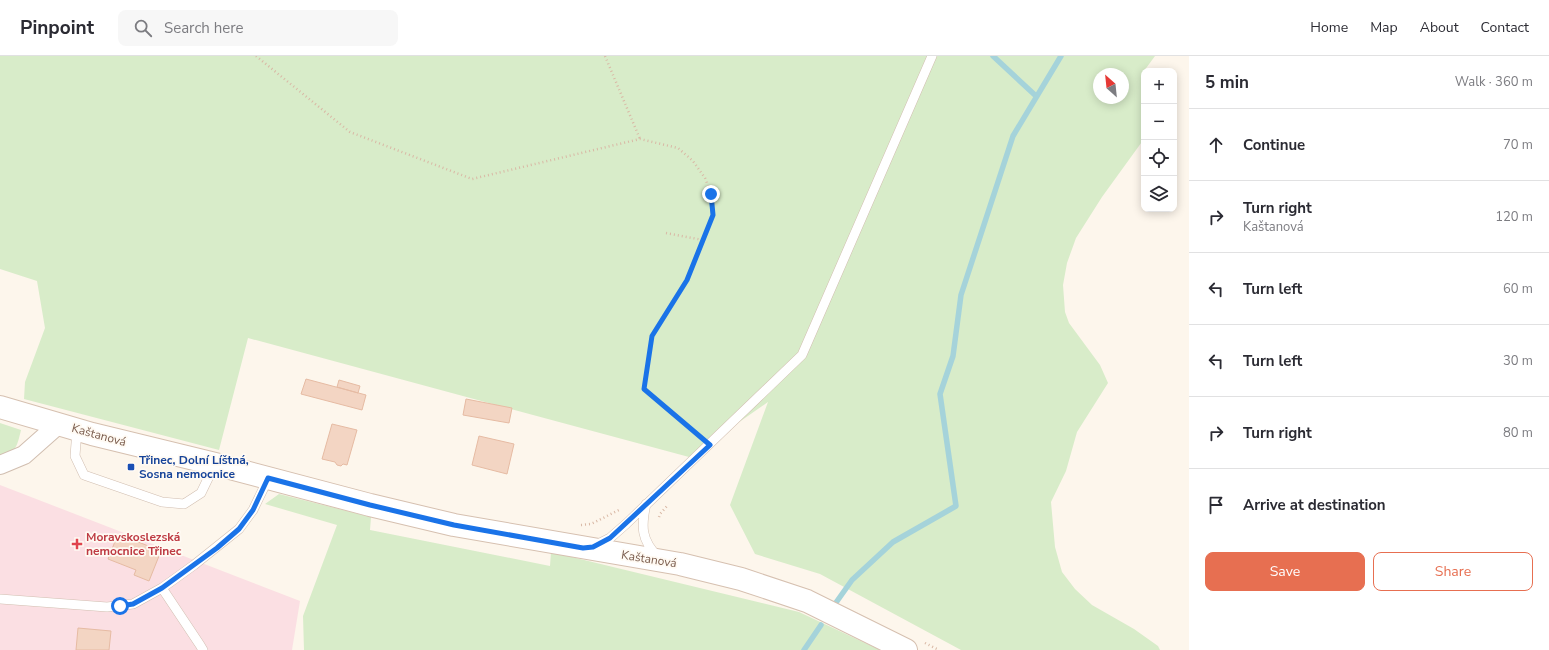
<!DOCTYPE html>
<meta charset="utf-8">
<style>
:root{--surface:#fff;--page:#f7f7f7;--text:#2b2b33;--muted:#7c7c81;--line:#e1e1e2;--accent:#e76f51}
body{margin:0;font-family:"Nunito Sans",sans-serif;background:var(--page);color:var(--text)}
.controls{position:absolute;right:12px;top:12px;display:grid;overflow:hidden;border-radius:8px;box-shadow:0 2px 10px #0003}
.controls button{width:36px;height:36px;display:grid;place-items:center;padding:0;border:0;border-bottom:1px solid var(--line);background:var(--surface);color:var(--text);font:20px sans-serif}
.compass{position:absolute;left:1093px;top:12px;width:36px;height:36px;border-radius:50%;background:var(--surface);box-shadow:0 2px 10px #0003;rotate:333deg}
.stop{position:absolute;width:12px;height:12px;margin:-9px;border:3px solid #1a73e8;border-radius:50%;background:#fff}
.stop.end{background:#1a73e8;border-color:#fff;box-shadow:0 1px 4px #0008}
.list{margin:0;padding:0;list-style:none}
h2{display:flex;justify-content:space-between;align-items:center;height:52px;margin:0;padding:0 16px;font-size:17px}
h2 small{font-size:13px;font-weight:400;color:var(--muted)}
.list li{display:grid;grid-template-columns:26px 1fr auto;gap:12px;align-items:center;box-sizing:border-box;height:72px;padding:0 16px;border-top:1px solid var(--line)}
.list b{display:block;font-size:15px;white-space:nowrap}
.list p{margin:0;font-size:13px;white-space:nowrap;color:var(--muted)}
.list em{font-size:13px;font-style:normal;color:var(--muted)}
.actions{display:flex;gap:8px;padding:12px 16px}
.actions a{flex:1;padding:9px 0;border:1px solid var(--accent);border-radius:8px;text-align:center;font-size:14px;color:var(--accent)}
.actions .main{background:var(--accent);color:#fff}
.icon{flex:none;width:22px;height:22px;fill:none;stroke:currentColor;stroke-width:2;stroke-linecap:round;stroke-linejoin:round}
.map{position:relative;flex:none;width:1189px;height:594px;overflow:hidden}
header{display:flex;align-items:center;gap:24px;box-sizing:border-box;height:56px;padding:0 20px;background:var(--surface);border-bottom:1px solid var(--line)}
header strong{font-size:19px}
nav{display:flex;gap:22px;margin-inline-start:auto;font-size:14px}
.search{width:280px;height:36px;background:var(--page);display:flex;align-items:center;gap:10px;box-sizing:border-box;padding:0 14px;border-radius:8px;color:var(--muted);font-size:15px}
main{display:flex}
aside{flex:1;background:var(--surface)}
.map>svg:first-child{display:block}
.medical{fill:#fbdfe3}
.green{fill:#d8ecc9;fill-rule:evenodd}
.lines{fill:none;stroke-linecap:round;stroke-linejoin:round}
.stream{stroke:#a5d3da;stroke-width:5.5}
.building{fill:#f3d5c3;stroke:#e6bba3}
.lane-casing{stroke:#d1beb0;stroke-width:10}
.street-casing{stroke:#d1beb0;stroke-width:20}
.secondary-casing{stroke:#d6c0b0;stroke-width:24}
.path{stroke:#d9b8a5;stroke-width:2.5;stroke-dasharray:1 3;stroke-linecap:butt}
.lane{stroke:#fff;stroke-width:9}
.street{stroke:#fff;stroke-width:18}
.secondary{stroke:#fff;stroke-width:22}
.route{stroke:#1a73e8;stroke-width:5}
.transit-dot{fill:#1a4fb4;stroke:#fffaf3;stroke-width:1.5}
.health-dot{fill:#e0444e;stroke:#fffaf3;stroke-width:1.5}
.labels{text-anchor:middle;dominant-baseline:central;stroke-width:3.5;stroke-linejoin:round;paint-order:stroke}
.street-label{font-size:12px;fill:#7a5c4d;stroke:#fffaf3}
.transit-label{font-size:12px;font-weight:bold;fill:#164399;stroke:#fffaf3;text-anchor:start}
.health-label{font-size:12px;font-weight:bold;fill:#be3a42;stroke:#fffaf3;text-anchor:start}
</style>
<header>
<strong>Pinpoint</strong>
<div class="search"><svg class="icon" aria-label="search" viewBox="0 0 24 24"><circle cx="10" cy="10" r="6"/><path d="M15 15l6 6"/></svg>Search here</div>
<nav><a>Home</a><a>Map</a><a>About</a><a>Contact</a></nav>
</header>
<main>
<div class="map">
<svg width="1189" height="594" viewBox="0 0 1189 594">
<rect width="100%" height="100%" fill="#fdf6ec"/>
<!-- medical -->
<path class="medical" d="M 0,429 L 300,545 L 292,594 L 0,594 Z"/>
<!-- green -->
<path class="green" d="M 0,0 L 1155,0 L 1144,15 L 1144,83 L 1102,141 L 1076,182 L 1067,207 L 1063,229 L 1065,256 L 1069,267 L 1100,309 L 1108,327 L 1077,376 L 1066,415 L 1051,446 L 1055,491 L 1062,516 L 1075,533 L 1092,549 L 1134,573 L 1158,590 L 1160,594 L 961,594 L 820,518 L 755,498 L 730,449 L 768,346 L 689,401 L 248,282 L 219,394 L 24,343 L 25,326 L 45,272 L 37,225 L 0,213 ZM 1099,18 L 1123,18 L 1123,42 L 1099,42 Z
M 0,367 L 21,374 C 17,390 17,396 0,400 Z
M 279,438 L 371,461 L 370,474 L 550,510 L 551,496 L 799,556 L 880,594 L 304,594 L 303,560 L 337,469 L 265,448 Z"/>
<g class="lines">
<!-- stream -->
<path class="stream" d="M 993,0 L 1036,40
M 835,548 L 852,524 L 893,486 L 956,450 L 940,338 L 953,300 L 961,239 L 1013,80 L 1061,0
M 804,594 L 821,569"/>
</g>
<!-- building -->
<path class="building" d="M 306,323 L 366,339 L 362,354 L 301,338 Z
M 339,324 L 360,330 L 358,337 L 337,331 Z
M 466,343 L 512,352 L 509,367 L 463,359 Z
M 332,368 L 357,374 L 347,409 L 343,408 L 341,410 L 337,409 L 335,406 L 322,403 Z
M 479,380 L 514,388 L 507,418 L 472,409 Z
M 118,478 L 161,495 L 149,525 L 134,519 L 136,514 L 108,503 Z
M 78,572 L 111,575 L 109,594 L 76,594 Z"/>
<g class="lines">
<defs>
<path id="lane" d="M 77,374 L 75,400 L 84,419 L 162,446 L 184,448 L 201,437 L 215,408
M 646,448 C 641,470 641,484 658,501
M 596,489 L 610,482 L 626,468 L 802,299 L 932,0
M 162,532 L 200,589 L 203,594
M 0,543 L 107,551 L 133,548 L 162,532 L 194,509 L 239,473 L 253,454 L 268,423"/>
<path id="street" d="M 0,409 L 24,399 L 59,368"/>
<path id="secondary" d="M 0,351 L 92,378 L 215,408 L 370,449 L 454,469 L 680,508 L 741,523 L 807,545 L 906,594"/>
</defs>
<!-- lane casing -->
<use href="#lane" class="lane-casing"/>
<!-- street casing -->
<use href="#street" class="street-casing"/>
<!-- secondary casing -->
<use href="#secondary" class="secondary-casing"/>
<!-- path -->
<path class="path" d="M 256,0 L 350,76 L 472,123 L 640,83 L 678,92 L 693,105 L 705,122 L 711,138 L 713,159 L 687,224 L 652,279 L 644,333 L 699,380
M 605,0 L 640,83
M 666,177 L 703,184
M 659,461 L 660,458 L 667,450
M 581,469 L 591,468 L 619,454
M 925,587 L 939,594"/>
<!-- lane -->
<use href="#lane" class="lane"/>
<!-- street -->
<use href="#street" class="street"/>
<!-- secondary -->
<use href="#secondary" class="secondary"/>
</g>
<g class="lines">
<!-- route -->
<path class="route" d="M 120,550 L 133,548 L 162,532 L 217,492 L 239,473 L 253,454 L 268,422 L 370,449 L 454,469 L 583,492 L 593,491 L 610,482 L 710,389 L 644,333 L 652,280 L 687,224 L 713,159 L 711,138"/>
</g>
<!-- markers -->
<rect class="transit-dot" x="127" y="407" width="8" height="8" rx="2"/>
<path class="health-dot" d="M75 482h4v4h4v4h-4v4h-4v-4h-4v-4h4z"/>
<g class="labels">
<!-- street labels -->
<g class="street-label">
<text transform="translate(99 379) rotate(15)">Kaštanová</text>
<text transform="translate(649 503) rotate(9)">Kaštanová</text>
</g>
<!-- transit labels -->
<g class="transit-label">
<text x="139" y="404">Třinec, Dolní Líštná,<tspan x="139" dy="14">Sosna nemocnice</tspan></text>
</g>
<!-- health labels -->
<g class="health-label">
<text x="86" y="481">Moravskoslezská<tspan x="86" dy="14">nemocnice Třinec</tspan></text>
</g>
</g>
</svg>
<div class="controls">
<button>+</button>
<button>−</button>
<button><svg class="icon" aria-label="locate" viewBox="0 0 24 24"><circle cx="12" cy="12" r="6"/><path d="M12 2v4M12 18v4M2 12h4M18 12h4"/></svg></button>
<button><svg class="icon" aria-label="layers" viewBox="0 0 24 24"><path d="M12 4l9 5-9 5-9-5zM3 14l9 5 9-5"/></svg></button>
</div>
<svg class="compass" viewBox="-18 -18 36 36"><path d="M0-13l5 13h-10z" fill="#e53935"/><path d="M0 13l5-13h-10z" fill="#7c7c81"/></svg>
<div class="stop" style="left:120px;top:550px"></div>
<div class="stop end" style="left:711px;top:138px"></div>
</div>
<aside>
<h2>5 min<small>Walk · 360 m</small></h2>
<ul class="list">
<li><svg class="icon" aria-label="ahead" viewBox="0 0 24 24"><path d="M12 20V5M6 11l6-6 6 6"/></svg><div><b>Continue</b></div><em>70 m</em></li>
<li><svg class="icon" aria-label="right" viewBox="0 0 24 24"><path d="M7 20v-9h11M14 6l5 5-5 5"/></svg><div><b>Turn right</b><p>Kaštanová</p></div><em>120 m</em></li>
<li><svg class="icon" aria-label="left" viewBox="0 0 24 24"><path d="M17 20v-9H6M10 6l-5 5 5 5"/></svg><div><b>Turn left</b></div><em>60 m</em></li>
<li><svg class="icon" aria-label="left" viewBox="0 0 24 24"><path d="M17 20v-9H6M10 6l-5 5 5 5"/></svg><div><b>Turn left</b></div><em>30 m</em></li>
<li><svg class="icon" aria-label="right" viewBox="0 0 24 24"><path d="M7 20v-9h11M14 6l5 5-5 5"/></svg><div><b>Turn right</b></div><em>80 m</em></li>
<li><svg class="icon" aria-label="arrive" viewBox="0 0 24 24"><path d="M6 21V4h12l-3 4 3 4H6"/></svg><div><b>Arrive at destination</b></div></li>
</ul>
<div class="actions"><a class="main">Save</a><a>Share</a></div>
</aside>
</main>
